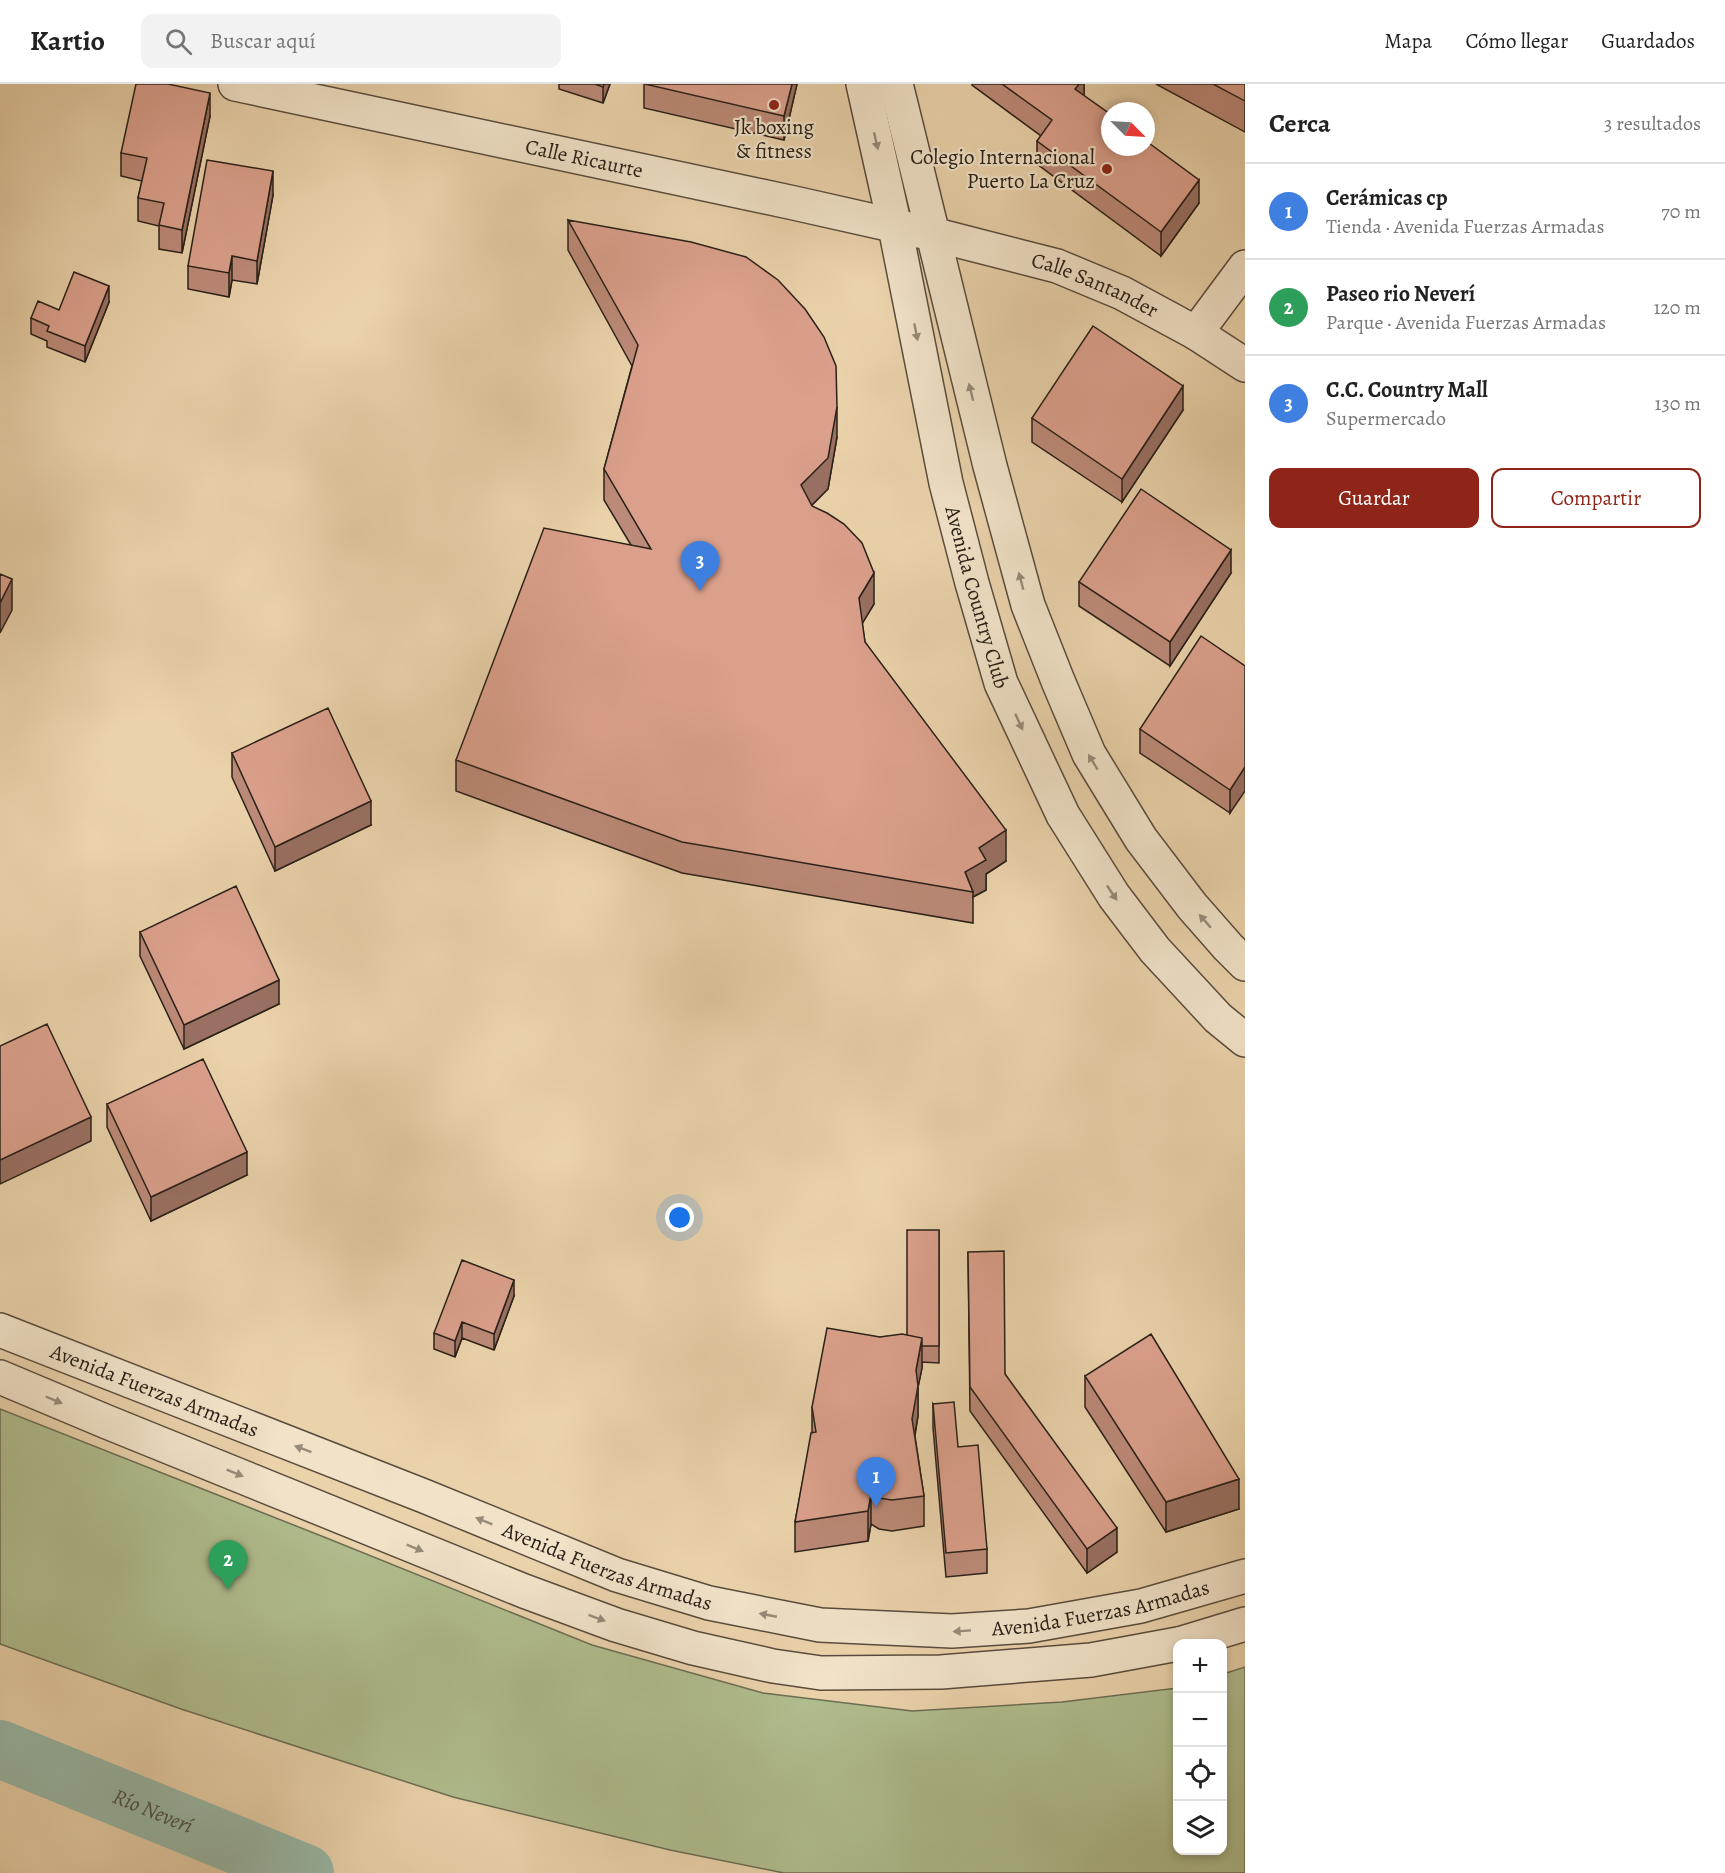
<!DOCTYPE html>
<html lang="es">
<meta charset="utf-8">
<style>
:root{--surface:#fff;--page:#f2f2f2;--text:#222;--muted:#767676;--line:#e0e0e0;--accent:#8f2418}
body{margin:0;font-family:Alegreya,serif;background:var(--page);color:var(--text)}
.controls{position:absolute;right:18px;bottom:18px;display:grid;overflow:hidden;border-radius:12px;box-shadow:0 3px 9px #0003}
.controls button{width:54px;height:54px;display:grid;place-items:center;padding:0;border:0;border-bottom:2px solid var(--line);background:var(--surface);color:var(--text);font:30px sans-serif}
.compass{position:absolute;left:1101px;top:18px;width:54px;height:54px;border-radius:50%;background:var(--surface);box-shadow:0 3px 9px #0003;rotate:114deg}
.you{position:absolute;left:680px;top:1134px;width:21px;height:21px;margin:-15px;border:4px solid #fff;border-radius:50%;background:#1a73e8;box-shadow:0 0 0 9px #1a73e833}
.badge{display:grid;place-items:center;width:39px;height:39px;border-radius:50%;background:var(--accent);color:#fff;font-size:20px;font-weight:700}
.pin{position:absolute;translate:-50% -50px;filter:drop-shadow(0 2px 3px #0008)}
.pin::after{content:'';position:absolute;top:32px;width:21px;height:18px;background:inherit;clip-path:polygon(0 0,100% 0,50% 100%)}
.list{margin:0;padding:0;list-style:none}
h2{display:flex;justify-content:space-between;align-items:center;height:78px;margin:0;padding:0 24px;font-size:26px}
h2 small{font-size:20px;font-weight:400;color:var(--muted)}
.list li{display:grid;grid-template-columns:39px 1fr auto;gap:18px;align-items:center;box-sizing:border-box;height:96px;padding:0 24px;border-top:2px solid var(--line)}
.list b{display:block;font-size:22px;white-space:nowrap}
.list p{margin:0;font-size:20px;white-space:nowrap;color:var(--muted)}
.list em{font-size:20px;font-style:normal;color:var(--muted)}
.actions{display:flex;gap:12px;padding:18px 24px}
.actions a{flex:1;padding:14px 0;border:2px solid var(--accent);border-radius:12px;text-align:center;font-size:21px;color:var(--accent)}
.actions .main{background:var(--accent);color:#fff}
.icon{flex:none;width:33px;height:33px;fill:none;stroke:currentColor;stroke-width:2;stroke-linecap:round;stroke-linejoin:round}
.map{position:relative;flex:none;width:1245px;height:1789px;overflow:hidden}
header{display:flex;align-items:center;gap:36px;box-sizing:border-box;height:84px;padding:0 30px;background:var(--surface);border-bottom:2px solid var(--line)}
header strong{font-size:28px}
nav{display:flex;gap:33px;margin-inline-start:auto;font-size:21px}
.search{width:420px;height:54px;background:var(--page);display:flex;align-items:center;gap:15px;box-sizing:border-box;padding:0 21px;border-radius:12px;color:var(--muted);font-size:22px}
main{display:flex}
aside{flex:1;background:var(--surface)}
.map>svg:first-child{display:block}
.park{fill:#b0bd8e;stroke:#6c6e53;stroke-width:1.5}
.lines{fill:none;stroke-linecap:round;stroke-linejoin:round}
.river{stroke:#98b8a6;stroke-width:58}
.minor-casing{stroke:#594c3d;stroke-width:36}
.minor{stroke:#f1e2c8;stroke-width:33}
.wall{fill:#bc8a78;stroke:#292018;stroke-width:1.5}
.shaded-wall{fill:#997062;stroke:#292018;stroke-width:1.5}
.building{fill:#dba08c;stroke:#292018;stroke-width:1.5}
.oneway{fill:#978b79}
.poi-dot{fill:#8f2418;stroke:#f1e2c8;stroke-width:2}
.labels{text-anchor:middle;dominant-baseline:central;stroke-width:4.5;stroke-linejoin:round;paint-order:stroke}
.poi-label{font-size:21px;fill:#292018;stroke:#f1e2c8}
.street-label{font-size:21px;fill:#292018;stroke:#f1e2c8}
.water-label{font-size:22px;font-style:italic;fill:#4a4e43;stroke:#f1e2c8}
</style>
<header>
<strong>Kartio</strong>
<div class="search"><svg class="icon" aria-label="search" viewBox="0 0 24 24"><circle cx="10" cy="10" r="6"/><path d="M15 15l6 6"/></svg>Buscar aquí</div>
<nav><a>Mapa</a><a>Cómo llegar</a><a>Guardados</a></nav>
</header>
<main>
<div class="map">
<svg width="1245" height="1789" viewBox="0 0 1245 1789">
<rect width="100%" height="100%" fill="#ead2ab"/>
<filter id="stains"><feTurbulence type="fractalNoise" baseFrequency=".00333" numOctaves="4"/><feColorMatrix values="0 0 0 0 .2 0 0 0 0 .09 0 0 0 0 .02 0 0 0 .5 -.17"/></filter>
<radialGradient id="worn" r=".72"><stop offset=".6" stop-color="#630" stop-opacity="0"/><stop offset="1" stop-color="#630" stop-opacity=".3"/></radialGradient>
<!-- park -->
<path class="park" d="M 0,1325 L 324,1453 L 592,1561 L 763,1609 L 912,1627 L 1062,1618 L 1177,1604 L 1178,1766 L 1222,1766 L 1223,1590 L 1245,1583 L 1245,1789 L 784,1789 L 670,1766 L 453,1713 L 181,1625 L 0,1560 Z"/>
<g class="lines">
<!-- river -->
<path class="river" id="s1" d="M 0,1665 L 305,1789"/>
<defs>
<g id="minor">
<path id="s2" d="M 235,0 L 794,119 L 932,150 L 1057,182 L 1122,209 L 1196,249 L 1245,281"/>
<path id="s3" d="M 863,0 L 895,143 L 946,399 L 972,499 L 1001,599 L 1063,731 L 1114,812 L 1155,866 L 1218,934 L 1245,956"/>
<path d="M 896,0 L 990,382 L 1028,521 L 1058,597 L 1089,670 L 1141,755 L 1192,822 L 1228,863 L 1245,880"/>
<path d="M 1196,249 L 1245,183"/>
<path id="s4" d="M 0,1246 L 424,1412 L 617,1491 L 709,1519 L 820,1541 L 952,1547 L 1029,1542 L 1141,1522 L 1245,1492"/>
<path d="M 0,1293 L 107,1338 L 524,1507 L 616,1541 L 693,1564 L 773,1582 L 821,1589 L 941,1588 L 1091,1576 L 1178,1560"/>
<path d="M 1179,1560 L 1245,1540"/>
</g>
</defs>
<!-- minor casing -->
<use href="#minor" class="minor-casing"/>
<!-- minor -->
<use href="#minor" class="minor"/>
</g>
<!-- wall -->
<path class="wall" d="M 559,0 L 610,0 L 603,19 L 559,5 Z
M 644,0 L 797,0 L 784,56 L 644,24 Z
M 972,0 L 1084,0 L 1084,12 L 1199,119 L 1161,172 L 1037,80 L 1037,57 L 1041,52 L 972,1 Z
M 1156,0 L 1245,0 L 1245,48 Z
M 210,32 L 182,169 L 159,165 L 159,142 L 138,137 L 138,114 L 142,97 L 121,92 L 121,69 Z
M 273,111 L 257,200 L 232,196 L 229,213 L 188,205 L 188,182 Z
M 568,136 L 837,353 L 828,405 L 811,422 L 874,520 L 862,539 L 865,558 L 1006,777 L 986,790 L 986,806 L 973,813 L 973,839 L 682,789 L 456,707 L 456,676 L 631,461 L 604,416 L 604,385 L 632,282 L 568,166 Z
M 109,218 L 85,278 L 47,263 L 47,257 L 31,250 L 31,234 L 59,226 Z
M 1183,326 L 1122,418 L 1032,358 L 1032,334 Z
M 1231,489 L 1170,582 L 1079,522 L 1079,498 Z
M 1245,582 L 1230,729 L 1140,669 L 1140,645 Z
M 232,669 L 371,741 L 275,787 L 232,693 Z
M 140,848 L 279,920 L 184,965 L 140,872 Z
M 107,1020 L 247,1091 L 151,1137 L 107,1043 Z
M 939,1146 L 939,1279 L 922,1278 L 922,1284 L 918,1303 L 918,1332 L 915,1352 L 924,1412 L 924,1442 L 892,1447 L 879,1445 L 871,1440 L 868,1457 L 795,1468 L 795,1438 L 812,1349 L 812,1323 L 880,1253 L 907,1251 Z
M 968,1168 L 1005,1290 L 1117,1468 L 1087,1489 L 970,1327 Z
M 514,1212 L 494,1266 L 462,1254 L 455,1273 L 434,1265 L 434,1249 Z
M 1085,1292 L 1239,1425 L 1166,1448 L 1085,1323 Z
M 933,1320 L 958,1363 L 987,1465 L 987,1489 L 946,1493 L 933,1344 Z"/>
<!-- shaded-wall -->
<path class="shaded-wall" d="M 604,0 L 610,0 L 603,19 L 603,3 Z
M 792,0 L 797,0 L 784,56 L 784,32 Z
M 1079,0 L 1084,0 L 1084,16 L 1075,5 Z
M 210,9 L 210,32 L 182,169 L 182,146 Z
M 273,87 L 273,111 L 257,200 L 257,177 Z
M 1199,96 L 1199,119 L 1161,172 L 1161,148 Z
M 232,172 L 232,196 L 229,213 L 229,189 Z
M 109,202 L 109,218 L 85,278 L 85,262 Z
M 1183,302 L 1183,326 L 1122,418 L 1122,395 Z
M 837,323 L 837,353 L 828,405 L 801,432 L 801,401 Z
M 1231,466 L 1231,489 L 1170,582 L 1170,558 Z
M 874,489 L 874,520 L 859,545 L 859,514 Z
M 12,495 L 12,526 L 0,549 L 0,519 Z
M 1245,683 L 1245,707 L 1230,729 L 1230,706 Z
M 371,717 L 371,741 L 275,787 L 275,763 Z
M 1006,746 L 1006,777 L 986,790 L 986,806 L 973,813 L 973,808 L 965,788 L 979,764 Z
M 279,896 L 279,920 L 184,965 L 184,941 Z
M 91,1033 L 91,1057 L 0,1100 L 0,1076 Z
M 247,1068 L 247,1091 L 151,1137 L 151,1113 Z
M 514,1196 L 514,1212 L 494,1266 L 494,1250 Z
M 462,1238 L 462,1254 L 455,1273 L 455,1257 Z
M 922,1254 L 922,1284 L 918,1303 L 918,1332 L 912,1365 L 912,1335 L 916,1286 Z
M 1239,1395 L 1239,1425 L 1166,1448 L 1166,1418 Z
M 871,1410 L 871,1440 L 868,1457 L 868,1427 Z
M 1117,1444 L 1117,1468 L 1087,1489 L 1087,1465 Z"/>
<!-- building -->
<path class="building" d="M 136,0 L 168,0 L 210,9 L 182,146 L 159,141 L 164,119 L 138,114 L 147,74 L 121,69 Z
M 595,0 L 604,0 L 603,3 Z
M 645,0 L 792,0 L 784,32 Z
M 1002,0 L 1079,0 L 1075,5 L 1110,30 L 1110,63 L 1146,63 L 1146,57 L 1199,96 L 1161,148 L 1037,57 L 1052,36 Z
M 1213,0 L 1245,0 L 1245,17 Z
M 207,76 L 273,87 L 257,177 L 232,172 L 229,189 L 188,182 Z
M 568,136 L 691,158 L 746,173 L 778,196 L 805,225 L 824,253 L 836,282 L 837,323 L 828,374 L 801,401 L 812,422 L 827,429 L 844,440 L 862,459 L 874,489 L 859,514 L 865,558 L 1006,746 L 979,764 L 986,776 L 965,788 L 973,808 L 682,758 L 456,676 L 544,444 L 651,465 L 604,385 L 638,261 Z
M 74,188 L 109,202 L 85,262 L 47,247 L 49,242 L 31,234 L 38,217 L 59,226 Z
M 1093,242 L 1183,302 L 1122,395 L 1032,334 Z
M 1141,405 L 1231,466 L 1170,558 L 1079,498 Z
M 0,490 L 12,495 L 0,519 Z
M 1201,552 L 1245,582 L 1245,683 L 1230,706 L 1140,645 Z
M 328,624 L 371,717 L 275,763 L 232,669 Z
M 236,802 L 279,896 L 184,941 L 140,848 Z
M 47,940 L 91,1033 L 0,1076 L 0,962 Z
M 203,975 L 247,1068 L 151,1113 L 107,1020 Z
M 907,1146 L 939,1146 L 939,1262 L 922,1262 L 922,1254 L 907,1251 Z
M 1004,1167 L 1005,1290 L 1117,1444 L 1087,1465 L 970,1303 L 968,1168 Z
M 462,1176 L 514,1196 L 494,1250 L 462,1238 L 455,1257 L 434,1249 Z
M 827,1244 L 880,1253 L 902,1250 L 922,1254 L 916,1286 L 918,1302 L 912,1335 L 924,1412 L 892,1416 L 879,1414 L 871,1410 L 868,1427 L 795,1438 L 811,1349 L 816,1348 L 812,1323 Z
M 1151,1250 L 1239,1395 L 1166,1418 L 1085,1292 Z
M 954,1318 L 958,1363 L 978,1361 L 987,1465 L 946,1469 L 933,1320 Z"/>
<!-- one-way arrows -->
<defs><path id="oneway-solid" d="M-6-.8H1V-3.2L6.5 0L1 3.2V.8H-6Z" transform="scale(1.5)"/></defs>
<g class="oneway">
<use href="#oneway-solid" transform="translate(876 57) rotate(77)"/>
<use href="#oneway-solid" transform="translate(916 248) rotate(79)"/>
<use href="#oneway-solid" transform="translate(971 308) rotate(-104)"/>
<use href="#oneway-solid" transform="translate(1021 497) rotate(-105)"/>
<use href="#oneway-solid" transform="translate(1019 638) rotate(65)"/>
<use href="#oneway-solid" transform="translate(1093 678) rotate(-121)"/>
<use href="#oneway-solid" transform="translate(1112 809) rotate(56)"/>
<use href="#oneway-solid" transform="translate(1205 837) rotate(-131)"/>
<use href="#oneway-solid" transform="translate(54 1316) rotate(23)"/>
<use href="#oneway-solid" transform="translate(303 1365) rotate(-159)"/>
<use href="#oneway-solid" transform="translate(235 1389) rotate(22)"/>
<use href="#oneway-solid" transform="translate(484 1437) rotate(-158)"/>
<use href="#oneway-solid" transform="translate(415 1464) rotate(22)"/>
<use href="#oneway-solid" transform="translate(768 1531) rotate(-169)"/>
<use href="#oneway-solid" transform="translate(597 1534) rotate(20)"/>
<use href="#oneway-solid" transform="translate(962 1547) rotate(176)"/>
</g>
<!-- markers -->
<g class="poi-dot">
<circle cx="774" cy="21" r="6"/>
<circle cx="1107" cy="85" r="6"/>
</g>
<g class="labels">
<!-- poi labels -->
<g class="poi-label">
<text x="774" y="43">Jk boxing<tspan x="774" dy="24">&amp; fitness</tspan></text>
<text x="1095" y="73" text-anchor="end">Colegio Internacional<tspan x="1095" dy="24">Puerto La Cruz</tspan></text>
</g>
<!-- street labels -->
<g class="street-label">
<text stroke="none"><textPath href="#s2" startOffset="357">Calle Ricaurte</textPath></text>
<text stroke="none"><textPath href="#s2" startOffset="884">Calle Santander</textPath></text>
<text stroke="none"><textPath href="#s3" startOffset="526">Avenida Country Club</textPath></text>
<text stroke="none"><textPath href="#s4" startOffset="166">Avenida Fuerzas Armadas</textPath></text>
<text stroke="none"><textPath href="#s4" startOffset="652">Avenida Fuerzas Armadas</textPath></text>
<text stroke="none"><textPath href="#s4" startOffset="1156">Avenida Fuerzas Armadas</textPath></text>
</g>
<!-- water labels -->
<g class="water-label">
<text stroke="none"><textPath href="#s1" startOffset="165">Río Neverí</textPath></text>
</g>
</g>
<rect width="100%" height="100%" filter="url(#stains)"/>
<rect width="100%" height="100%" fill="url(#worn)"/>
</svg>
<div class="controls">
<button>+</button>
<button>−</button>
<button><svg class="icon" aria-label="locate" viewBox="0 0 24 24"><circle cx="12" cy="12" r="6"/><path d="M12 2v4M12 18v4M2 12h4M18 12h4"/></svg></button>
<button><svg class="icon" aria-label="layers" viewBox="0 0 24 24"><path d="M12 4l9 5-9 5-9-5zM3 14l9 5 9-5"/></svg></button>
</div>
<svg class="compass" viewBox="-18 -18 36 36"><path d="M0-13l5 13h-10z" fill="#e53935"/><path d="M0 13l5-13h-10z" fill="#767676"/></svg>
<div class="you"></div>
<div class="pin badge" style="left:876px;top:1423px;background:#3f7fe0">1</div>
<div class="pin badge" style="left:228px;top:1506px;background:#2e9e5b">2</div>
<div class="pin badge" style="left:700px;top:507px;background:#3f7fe0">3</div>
</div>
<aside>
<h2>Cerca<small>3 resultados</small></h2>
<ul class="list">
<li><span class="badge" style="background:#3f7fe0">1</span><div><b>Cerámicas cp</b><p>Tienda · Avenida Fuerzas Armadas</p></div><em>70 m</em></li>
<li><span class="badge" style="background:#2e9e5b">2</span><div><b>Paseo rio Neverí</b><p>Parque · Avenida Fuerzas Armadas</p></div><em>120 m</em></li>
<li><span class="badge" style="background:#3f7fe0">3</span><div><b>C.C. Country Mall</b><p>Supermercado</p></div><em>130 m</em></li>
</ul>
<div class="actions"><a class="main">Guardar</a><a>Compartir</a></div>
</aside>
</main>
